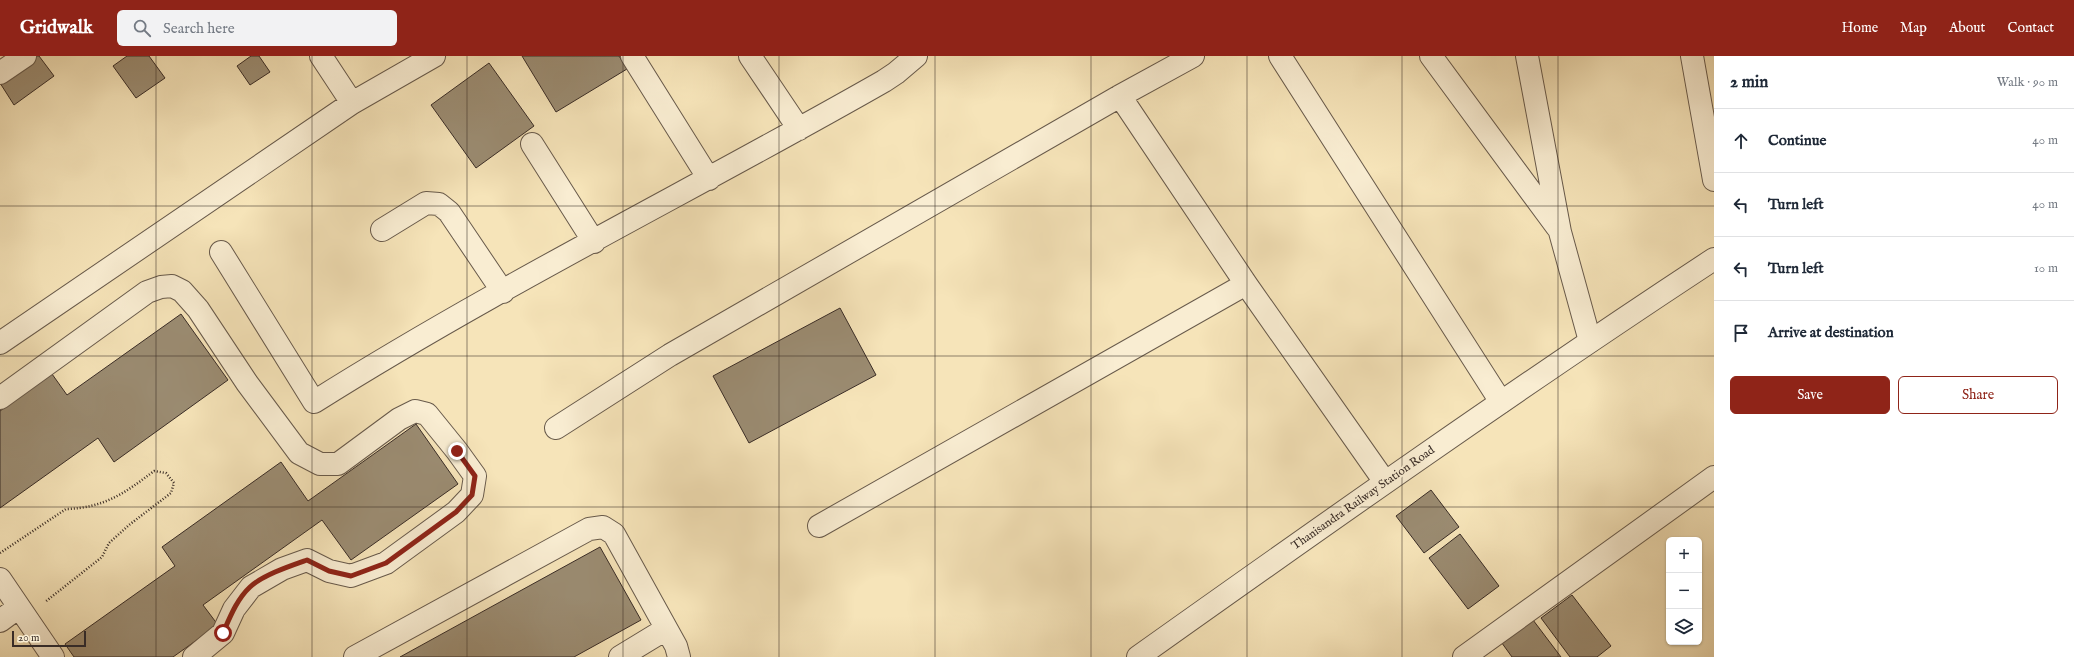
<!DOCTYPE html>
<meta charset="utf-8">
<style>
:root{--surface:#fff;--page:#f2f2f3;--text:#1f2937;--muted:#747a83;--line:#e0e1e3;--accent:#8f2418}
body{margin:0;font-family:"IM FELL English",serif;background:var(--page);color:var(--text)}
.controls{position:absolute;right:12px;bottom:12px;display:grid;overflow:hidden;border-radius:6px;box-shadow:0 1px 3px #0004}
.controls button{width:36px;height:36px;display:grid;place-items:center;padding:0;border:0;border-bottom:1px solid var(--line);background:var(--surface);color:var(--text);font:20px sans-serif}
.scale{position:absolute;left:12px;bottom:10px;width:74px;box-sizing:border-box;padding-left:4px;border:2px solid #392c26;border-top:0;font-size:11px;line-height:14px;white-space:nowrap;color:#392c26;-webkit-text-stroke:3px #f9edd2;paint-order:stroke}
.stop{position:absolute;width:12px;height:12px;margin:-9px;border:3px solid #8f2418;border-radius:50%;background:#fff}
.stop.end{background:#8f2418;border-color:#fff;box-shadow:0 1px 4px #0008}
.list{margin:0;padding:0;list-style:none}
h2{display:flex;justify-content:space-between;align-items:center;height:52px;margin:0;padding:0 16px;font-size:17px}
h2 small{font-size:13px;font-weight:400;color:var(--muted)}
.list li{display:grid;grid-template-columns:26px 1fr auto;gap:12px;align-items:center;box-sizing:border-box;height:64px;padding:0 16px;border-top:1px solid var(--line)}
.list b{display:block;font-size:15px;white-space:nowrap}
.list em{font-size:13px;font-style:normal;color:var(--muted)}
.actions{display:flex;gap:8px;padding:12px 16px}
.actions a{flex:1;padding:9px 0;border:1px solid var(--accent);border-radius:6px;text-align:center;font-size:14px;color:var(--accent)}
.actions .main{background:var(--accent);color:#fff}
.icon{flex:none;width:22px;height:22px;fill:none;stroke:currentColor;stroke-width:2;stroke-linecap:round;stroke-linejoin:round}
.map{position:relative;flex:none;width:1714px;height:601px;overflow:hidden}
header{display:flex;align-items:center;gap:24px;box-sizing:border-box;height:56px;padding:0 20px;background:var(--accent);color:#fff}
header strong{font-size:19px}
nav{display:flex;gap:22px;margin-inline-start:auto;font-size:14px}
.search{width:280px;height:36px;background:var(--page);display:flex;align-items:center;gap:10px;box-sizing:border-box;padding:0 14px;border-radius:6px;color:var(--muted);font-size:15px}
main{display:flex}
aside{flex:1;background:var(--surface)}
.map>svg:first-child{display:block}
.building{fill:#9b8c72;stroke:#392c26}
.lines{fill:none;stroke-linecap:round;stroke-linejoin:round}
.minor-casing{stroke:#685a4b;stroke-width:24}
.tertiary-casing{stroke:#685a4b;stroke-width:24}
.path{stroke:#392c26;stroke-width:2.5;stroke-dasharray:1 2;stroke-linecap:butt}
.minor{stroke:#f9edd2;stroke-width:22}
.tertiary{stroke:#f9edd2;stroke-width:22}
.route{stroke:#8f2418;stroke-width:5}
.grid{fill:none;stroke:#392c26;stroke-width:1;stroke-opacity:0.55}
.labels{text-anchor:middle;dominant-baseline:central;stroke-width:4;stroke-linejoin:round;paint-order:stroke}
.street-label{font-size:12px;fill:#392c26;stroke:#f9edd2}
</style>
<header>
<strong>Gridwalk</strong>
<div class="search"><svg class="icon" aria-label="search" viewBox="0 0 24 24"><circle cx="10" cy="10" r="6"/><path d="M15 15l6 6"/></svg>Search here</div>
<nav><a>Home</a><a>Map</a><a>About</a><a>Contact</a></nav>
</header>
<main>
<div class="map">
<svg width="1714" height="601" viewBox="0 0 1714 601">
<rect width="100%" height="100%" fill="#f6e4b9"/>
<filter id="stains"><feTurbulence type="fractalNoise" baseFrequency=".005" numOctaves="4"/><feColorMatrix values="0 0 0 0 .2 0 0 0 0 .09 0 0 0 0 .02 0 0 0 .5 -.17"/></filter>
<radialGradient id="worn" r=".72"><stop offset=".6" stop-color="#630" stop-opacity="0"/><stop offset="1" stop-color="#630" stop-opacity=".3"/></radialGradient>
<!-- building -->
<path class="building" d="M 37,0 L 39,0 L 54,20 L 14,49 L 0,27 Z
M 127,0 L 149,0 L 165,22 L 136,42 L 113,10 Z
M 251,0 L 259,0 L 270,16 L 250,29 L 237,10 Z
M 522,0 L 619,0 L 627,13 L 556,56 Z
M 489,7 L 534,70 L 476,112 L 431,49 Z
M 840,252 L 876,319 L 749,387 L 713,320 Z
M 181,258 L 228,324 L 114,406 L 98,382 L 0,452 L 0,355 L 52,318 L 67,339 Z
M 416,368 L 458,428 L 351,504 L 322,464 L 203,549 L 218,569 L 173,601 L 74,601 L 65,588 L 175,510 L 162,491 L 281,406 L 308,445 Z
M 1431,434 L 1459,471 L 1424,497 L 1396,460 Z
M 1460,478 L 1499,530 L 1468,553 L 1429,502 Z
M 600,491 L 641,564 L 574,601 L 400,601 Z
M 1572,539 L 1611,590 L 1597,601 L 1570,601 L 1541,562 Z
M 1530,560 L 1561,601 L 1512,601 L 1499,583 Z"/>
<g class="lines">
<defs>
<path id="minor" d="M 321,0 L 352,47
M 632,0 L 709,123
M 750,0 L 799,73
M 1280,0 L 1501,346
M 1431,0 L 1557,171
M 1527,0 L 1560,176 L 1590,285
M 0,17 L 25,0
M 1120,40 L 1246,228 L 1385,426
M 532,88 L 594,186
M 382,174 L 426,147 L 439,148 L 449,156 L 503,236
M 221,196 L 314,346 C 498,230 695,133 884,25 L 896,17 L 916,0
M 0,287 L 352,47 L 434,0
M 0,342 L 147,236 L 161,231 L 172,230 L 182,235 L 198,253 L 247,327 L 299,397 L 320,408 L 338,408 L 399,363 L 415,355 L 427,358 L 457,395 L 475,420 L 472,439 L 456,456 L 386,507 L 351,520 L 329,515 L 307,504 L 282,513 L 251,531 L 234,553 L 223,577 L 194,601
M 556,372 L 670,299 L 1120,40 L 1193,0
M 819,470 L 1246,228
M 0,523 L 53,601
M 0,565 L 19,551
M 355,601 L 589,473 L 603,471 L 614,478 L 676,590 L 679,601
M 620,601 L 666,573
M 1464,601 L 1714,421"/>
<path id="tertiary" d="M 1692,0 L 1714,124
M 1138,601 C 1328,466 1519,331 1714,203"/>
</defs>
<!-- minor casing -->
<use href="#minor" class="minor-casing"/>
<!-- tertiary casing -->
<use href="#tertiary" class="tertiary-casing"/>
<!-- path -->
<path class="path" d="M 0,497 L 66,453 C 104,452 125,437 154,415 L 166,417 L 174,427 L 171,437 L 129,469 L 109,487 L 102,501 L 45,546"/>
<!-- minor -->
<use href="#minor" class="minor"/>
<!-- tertiary -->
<use href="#tertiary" class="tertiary"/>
</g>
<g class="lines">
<!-- route -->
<path class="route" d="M 223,577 C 230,561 237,543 250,531 C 263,519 290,510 307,504 L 329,515 L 351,520 L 386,507 L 456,456 L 472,439 L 475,420 L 457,395"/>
</g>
<!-- grid -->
<path class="grid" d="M 156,0 L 156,601M 312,0 L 312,601M 467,0 L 467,601M 623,0 L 623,601M 779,0 L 779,601M 935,0 L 935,601M 1091,0 L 1091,601M 1247,0 L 1247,601M 1402,0 L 1402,601M 1558,0 L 1558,601M 0,150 L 1714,150M 0,300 L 1714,300M 0,451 L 1714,451"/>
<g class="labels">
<!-- street labels -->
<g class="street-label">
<text transform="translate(1363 442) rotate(-35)">Thanisandra Railway Station Road</text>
</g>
</g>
<rect width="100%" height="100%" filter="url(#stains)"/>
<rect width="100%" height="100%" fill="url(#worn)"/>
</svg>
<div class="controls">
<button>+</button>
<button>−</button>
<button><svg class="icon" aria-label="layers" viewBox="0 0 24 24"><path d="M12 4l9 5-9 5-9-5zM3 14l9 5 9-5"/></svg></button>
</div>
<div class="scale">20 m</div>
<div class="stop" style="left:223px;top:577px"></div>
<div class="stop end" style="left:457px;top:395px"></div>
</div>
<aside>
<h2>2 min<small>Walk · 90 m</small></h2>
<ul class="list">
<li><svg class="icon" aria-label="ahead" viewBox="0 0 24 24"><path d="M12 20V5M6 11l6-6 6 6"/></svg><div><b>Continue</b></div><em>40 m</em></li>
<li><svg class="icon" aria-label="left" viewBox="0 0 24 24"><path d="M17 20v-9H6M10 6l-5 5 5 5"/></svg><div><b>Turn left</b></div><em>40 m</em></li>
<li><svg class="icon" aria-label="left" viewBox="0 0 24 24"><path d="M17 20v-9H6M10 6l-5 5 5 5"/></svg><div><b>Turn left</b></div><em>10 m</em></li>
<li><svg class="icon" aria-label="arrive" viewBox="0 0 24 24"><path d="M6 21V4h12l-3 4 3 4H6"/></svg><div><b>Arrive at destination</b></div></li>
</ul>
<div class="actions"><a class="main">Save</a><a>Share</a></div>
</aside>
</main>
